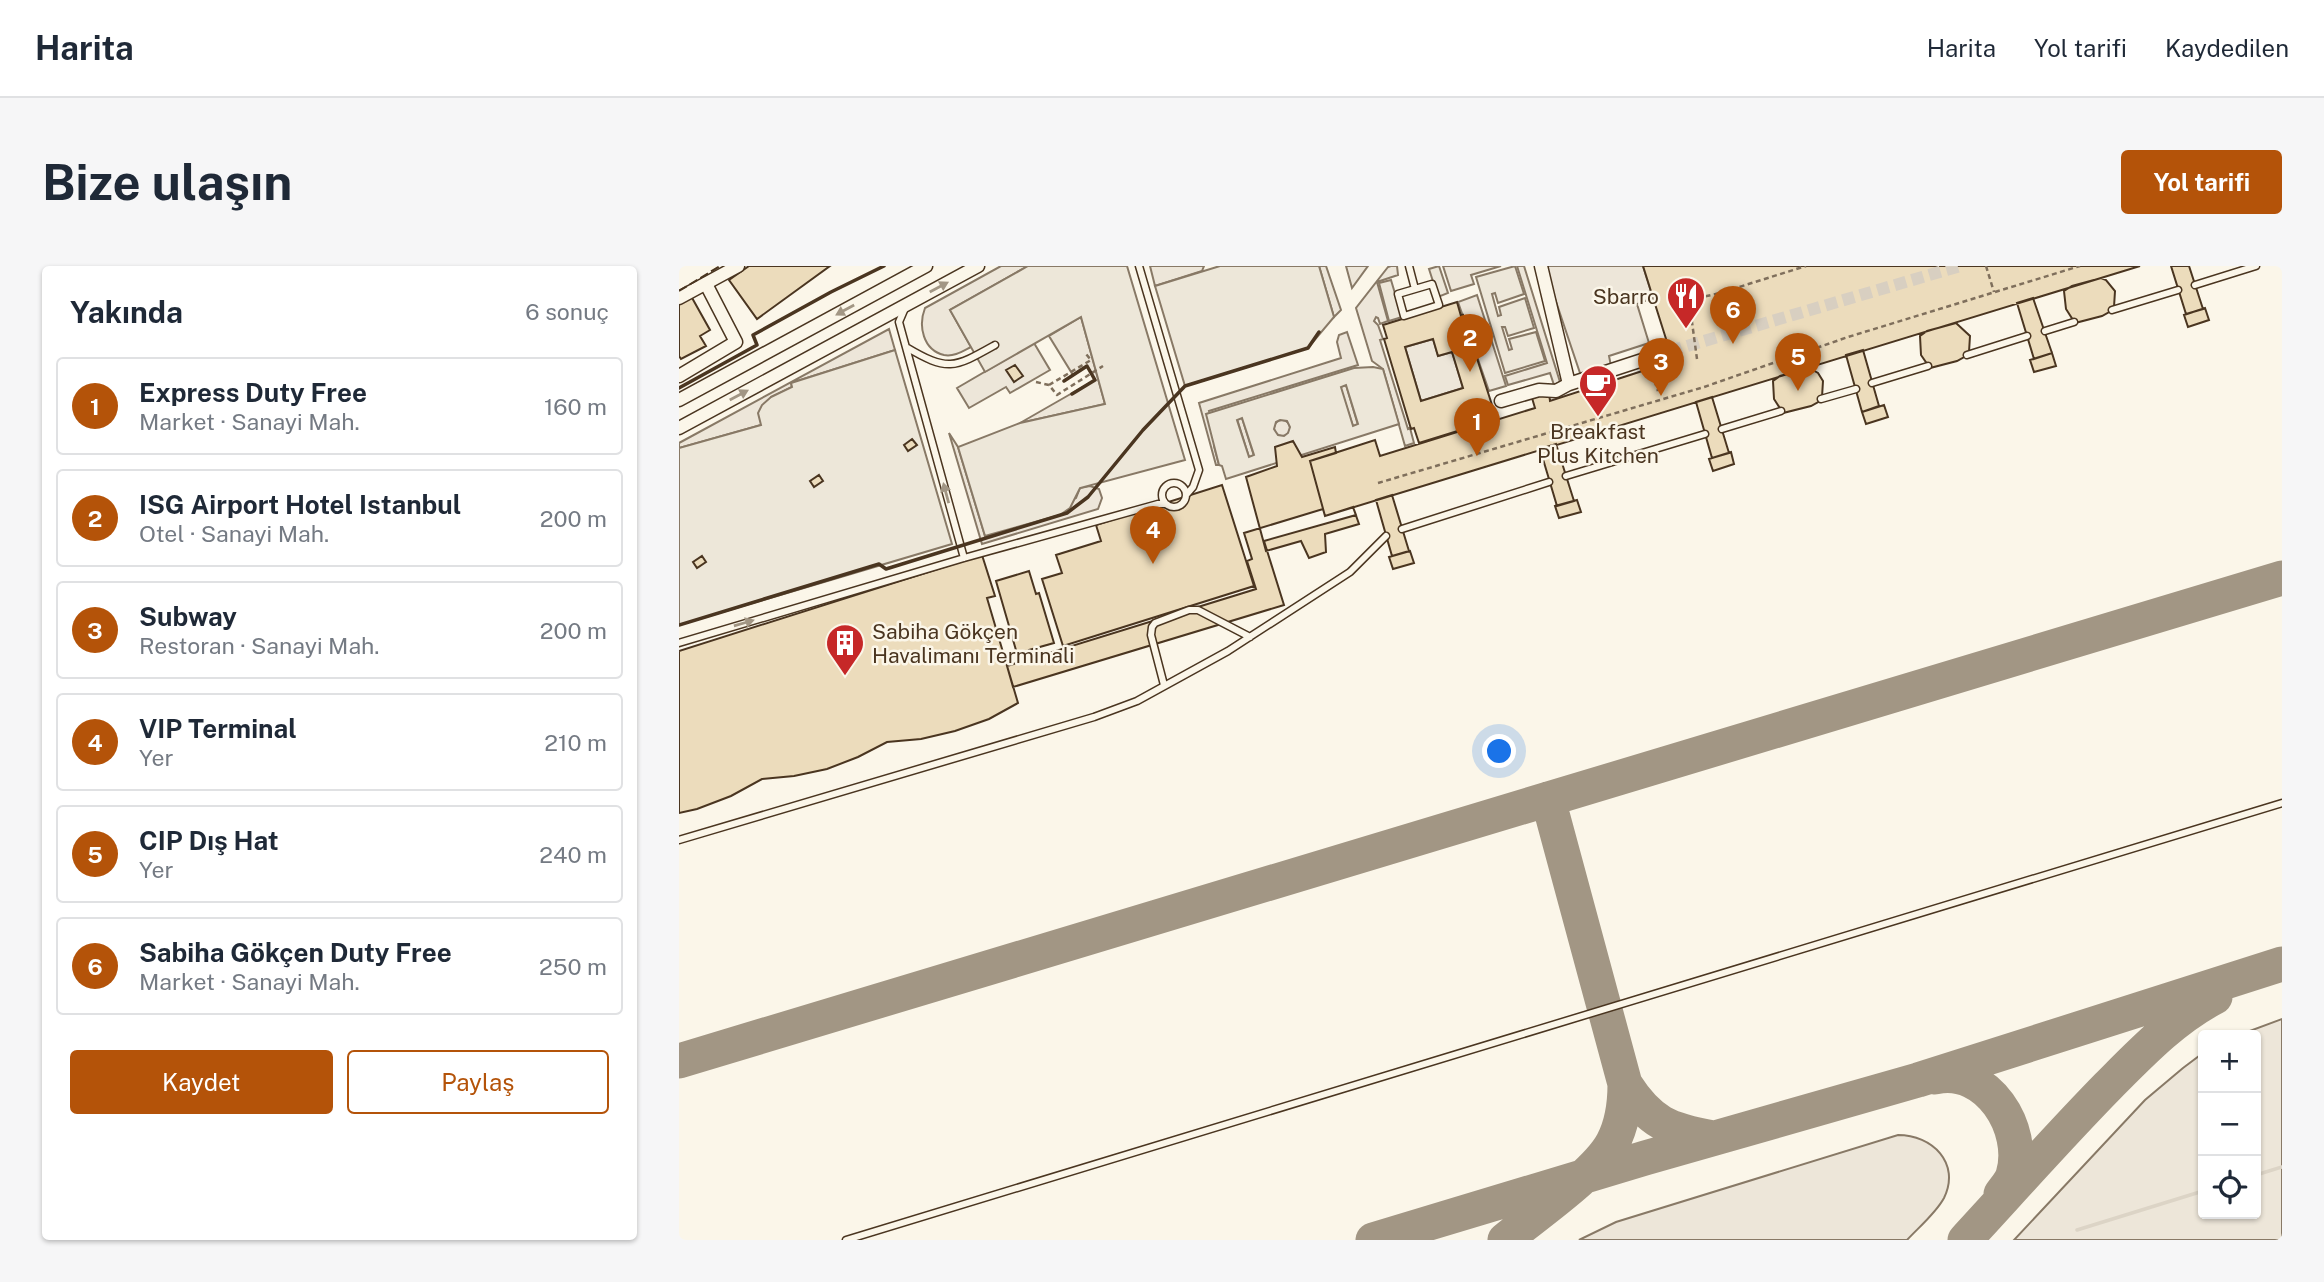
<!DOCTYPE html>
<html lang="tr">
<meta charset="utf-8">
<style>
:root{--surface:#fff;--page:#f6f6f7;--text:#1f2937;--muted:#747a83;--line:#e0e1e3;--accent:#b45309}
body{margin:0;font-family:"Public Sans",sans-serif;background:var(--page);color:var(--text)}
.controls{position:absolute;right:21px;bottom:21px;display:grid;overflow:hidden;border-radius:7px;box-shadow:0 2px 5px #0004}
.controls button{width:63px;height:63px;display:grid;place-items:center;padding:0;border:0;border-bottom:2px solid var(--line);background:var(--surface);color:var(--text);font:35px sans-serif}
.you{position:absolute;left:821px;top:486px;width:24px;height:24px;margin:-18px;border:5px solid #fff;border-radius:50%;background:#1a73e8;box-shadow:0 0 0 10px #1a73e833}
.badge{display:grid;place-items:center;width:46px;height:46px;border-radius:50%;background:var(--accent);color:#fff;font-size:23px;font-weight:700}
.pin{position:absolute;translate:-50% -58px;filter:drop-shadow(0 2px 4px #0008)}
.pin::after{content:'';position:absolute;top:37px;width:24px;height:21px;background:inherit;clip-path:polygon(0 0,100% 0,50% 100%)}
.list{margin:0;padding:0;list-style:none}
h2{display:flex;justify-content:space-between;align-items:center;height:91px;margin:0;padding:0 28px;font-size:30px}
h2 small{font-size:23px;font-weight:400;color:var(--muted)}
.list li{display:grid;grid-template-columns:46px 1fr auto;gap:21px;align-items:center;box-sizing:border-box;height:98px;margin:0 14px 14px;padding:0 14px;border:2px solid var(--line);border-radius:7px}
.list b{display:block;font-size:26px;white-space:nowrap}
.list p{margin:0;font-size:23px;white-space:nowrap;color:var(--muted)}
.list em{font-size:23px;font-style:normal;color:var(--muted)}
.actions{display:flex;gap:14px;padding:21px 28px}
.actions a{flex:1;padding:16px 0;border:2px solid var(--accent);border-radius:7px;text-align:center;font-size:24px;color:var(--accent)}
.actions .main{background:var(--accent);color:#fff}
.icon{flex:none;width:38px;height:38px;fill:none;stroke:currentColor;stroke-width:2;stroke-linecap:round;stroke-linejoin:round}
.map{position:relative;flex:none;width:1603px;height:974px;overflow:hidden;border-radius:7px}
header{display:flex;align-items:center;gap:42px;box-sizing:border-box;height:98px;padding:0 35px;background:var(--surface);border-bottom:2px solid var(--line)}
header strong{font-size:33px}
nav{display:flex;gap:38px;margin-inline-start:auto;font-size:24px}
.intro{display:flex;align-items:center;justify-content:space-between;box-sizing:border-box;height:168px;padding:0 42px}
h1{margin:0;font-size:49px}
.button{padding:18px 32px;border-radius:7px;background:var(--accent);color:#fff;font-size:24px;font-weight:700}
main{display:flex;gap:42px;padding:0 42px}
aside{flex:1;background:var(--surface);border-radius:7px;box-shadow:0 2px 5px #0004}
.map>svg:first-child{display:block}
.green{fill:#ede6d9;stroke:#887966;stroke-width:2}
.parking{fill:#ede7d9;stroke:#887966;stroke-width:2;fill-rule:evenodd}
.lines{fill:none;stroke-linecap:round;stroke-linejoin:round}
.stream{stroke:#dcd4c6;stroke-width:3.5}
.taxiway{stroke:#a29684;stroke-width:35}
.building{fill:#ecdcbc;stroke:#4a3520;stroke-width:2;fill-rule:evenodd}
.street-tunnel{stroke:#d8cfc1;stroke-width:12;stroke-dasharray:12 6;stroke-linecap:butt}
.lane-casing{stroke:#4a3520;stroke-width:9}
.street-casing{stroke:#4a3520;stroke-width:15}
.path{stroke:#7f6f5c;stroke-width:2.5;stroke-dasharray:5 3.5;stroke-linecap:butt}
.lane{stroke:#fbf6e9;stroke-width:6}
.street{stroke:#fbf6e9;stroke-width:12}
.fence{stroke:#4a3520;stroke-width:2;stroke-dasharray:9 3.5;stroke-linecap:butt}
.wall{stroke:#4a3520;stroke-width:3.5}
.oneway{fill:#a29684}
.labels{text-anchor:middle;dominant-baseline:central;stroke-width:5;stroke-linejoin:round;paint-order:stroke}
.poi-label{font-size:21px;fill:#4a3520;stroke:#fbf6e9;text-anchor:end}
</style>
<header>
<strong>Harita</strong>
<nav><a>Harita</a><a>Yol tarifi</a><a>Kaydedilen</a></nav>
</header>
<div class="intro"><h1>Bize ulaşın</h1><a class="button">Yol tarifi</a></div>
<main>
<aside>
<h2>Yakında<small>6 sonuç</small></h2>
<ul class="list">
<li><span class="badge">1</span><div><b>Express Duty Free</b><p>Market · Sanayi Mah.</p></div><em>160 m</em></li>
<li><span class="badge">2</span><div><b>ISG Airport Hotel Istanbul</b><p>Otel · Sanayi Mah.</p></div><em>200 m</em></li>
<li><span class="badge">3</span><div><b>Subway</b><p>Restoran · Sanayi Mah.</p></div><em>200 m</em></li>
<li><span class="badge">4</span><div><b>VIP Terminal</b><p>Yer</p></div><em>210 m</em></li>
<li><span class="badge">5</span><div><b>CIP Dış Hat</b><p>Yer</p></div><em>240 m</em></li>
<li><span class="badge">6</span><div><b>Sabiha Gökçen Duty Free</b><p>Market · Sanayi Mah.</p></div><em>250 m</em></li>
</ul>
<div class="actions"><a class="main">Kaydet</a><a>Paylaş</a></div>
</aside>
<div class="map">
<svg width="1603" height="974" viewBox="0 0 1603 974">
<rect width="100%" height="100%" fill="#fbf6e9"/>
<!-- green -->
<path class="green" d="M 322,0 L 349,0 L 271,44 L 292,81 C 284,85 275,91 265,89 C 244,84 239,60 246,42 Z
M 471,0 L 525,0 L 523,5 L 476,20 Z
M 640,0 L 647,0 L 662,44 L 655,51 Z
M 667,0 L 689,0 L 673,22 Z
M 712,0 L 718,0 L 719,9 L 698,16 L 709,55 L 701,58 L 699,52 L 697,51 L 695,55 L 699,59 L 704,73 L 701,74 L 729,163 L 731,162 L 735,177 L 726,180 L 704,103 L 693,95 L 677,42 L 709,1 Z
M 764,0 L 822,0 L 792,9 L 795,18 L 772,25 Z
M 838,0 L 845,0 L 881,116 L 875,119 L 871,107 L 829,119 L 826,110 L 868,97 Z
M 865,0 L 964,0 L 974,32 L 958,38 L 970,77 L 930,90 L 932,100 L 902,110 Z
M 798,29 L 827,120 L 810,125 L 779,36 Z
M 402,51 L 426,138 L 341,157 L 416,114 L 408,100 L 394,109 L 370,70 Z
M 210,63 L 216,84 L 112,117 L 113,121 L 92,131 L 82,159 L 0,182 L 0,177 Z
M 668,66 L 679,99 L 530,145 L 545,197 L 535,180 L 540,199 L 537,199 L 520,137 L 662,92 L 658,76 L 660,69 Z
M 754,73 L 759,90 L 773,86 L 784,122 L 742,135 L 726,81 Z
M 355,77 L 371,104 L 331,127 L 327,121 L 290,142 L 278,122 Z
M 667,119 L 679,159 L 674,160 L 661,121 Z
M 563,152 L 575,190 L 570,191 L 558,153 Z
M595 162a8 8 0 1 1 16 0a8 8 0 1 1-16 0Z
M 270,167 L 279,181 L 306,270 L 397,232 L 401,222 L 411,220 L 420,223 L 423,232 L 419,243 L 303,278 Z
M 1603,753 L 1603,974 L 1335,974 L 1466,834 L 1504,802 L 1524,787 L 1524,948 L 1577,948 L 1577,769 L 1560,769 Z
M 1219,869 C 1253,869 1282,897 1265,932 C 1257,947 1240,961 1228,974 L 900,974 L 937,956 Z"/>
<!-- parking -->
<path class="parking" d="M 349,0 L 448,0 L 506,194 L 401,222 L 391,242 L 381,249 L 306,270 L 279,181 L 341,157 L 426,138 L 402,51 L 306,106 L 271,44 Z
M 541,0 L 640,0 L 655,51 L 629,82 L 506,120 L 476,20 Z
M 760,0 L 769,27 L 759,31 L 750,3 Z
M 836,0 L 845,28 L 819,37 L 816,27 L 813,28 L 819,50 L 822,49 L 820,41 L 846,32 L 855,62 L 829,70 L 826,61 L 823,61 L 830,84 L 833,83 L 830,73 L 857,66 L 866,95 L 826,107 L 797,11 Z
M 712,14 L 723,51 L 710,55 L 700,17 Z
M 216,84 L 273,278 L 0,359 L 0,182 L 82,159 L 79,147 L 83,139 L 92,131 L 113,121 L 112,117 Z
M 694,101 L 704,103 L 720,158 L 547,213 L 543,200 L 540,199 L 527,148 L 675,102 ZM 667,119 L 679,158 L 674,160 L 662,121 ZM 563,152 L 575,189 L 570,191 L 558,154 ZM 601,154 L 608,155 L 611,161 L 609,167 L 605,170 L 599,169 L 595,163 L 597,156 Z"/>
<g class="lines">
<!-- stream -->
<path class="stream" d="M 1577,909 L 1603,901
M 1398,964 L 1524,925"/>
<!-- taxiway -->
<path class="taxiway" d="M 0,795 L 1603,312
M 1256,811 C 1308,799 1348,863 1334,909 C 1332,916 1326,922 1322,928
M 946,818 C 971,857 990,864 1034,872
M 694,974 L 966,892 L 1239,814 L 1603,698
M 826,974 C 855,950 918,907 934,876 C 944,857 946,838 946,818 L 869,533
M 1286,974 C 1333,923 1380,870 1429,820 C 1462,787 1494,753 1536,731"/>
</g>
<!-- building -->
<path class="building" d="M 70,0 L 151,0 L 78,53 L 50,14 Z
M 964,0 L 1461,0 L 646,250 L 631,195 L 696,174 L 701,190 L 856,142 L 853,132 L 870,127 L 871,135 L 994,95 Z
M 1492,0 L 1510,0 L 1524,43 L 1507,48 Z
M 1422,12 L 1427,14 L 1436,25 L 1435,41 L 1432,45 L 1423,50 L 1396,57 L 1387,43 L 1385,25 L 1393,20 Z
M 12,30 L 31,64 L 21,70 L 27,80 L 2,93 L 0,90 L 0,37 Z
M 1354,32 L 1373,87 L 1355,93 L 1338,37 Z
M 778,36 L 782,50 L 784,49 L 813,139 L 810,139 L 814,154 L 740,177 L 735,162 L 732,163 L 705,73 L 708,72 L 704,59 ZM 754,73 L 759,90 L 773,86 L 784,122 L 742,135 L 726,81 Z
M 1526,42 L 1530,54 L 1509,61 L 1505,49 Z
M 1277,57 L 1291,70 L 1290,86 L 1287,90 L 1278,95 L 1251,102 L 1242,89 L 1241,70 L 1248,65 Z
M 1184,84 L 1200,140 L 1183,146 L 1167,89 Z
M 1373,87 L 1377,100 L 1355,106 L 1351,94 Z
M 336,99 L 344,110 L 335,116 L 327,104 Z
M 1130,102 L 1139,107 L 1144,115 L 1143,131 L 1141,135 L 1132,140 L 1104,147 L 1095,133 L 1094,115 L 1101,110 Z
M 1033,131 L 1050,187 L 1033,192 L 1017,136 Z
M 1205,139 L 1209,151 L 1187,158 L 1183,146 Z
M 233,173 L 238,179 L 229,185 L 225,179 Z
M 614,175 L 623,191 L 656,181 L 657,187 L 631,195 L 646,250 L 674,241 L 680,258 L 646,268 L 647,286 L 630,292 L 622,275 L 587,285 L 567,211 L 598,200 L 596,181 Z
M 877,178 L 895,235 L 878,240 L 861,183 Z
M 1052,186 L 1055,198 L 1034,205 L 1030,193 Z
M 140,209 L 144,215 L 135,221 L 131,215 Z
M 543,219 L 575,320 L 384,380 L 363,313 L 383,307 L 377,289 L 422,275 L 417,259 Z
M 713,229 L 730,285 L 713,290 L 697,234 Z
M 898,234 L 902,246 L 880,252 L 876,240 Z
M 674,241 L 677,249 L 585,275 L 605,339 L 334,421 L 328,400 L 577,323 L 568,295 L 573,293 L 565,267 L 644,243 L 646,250 Z
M 731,285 L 735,297 L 714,303 L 710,291 Z
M 303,289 L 316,330 L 308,332 L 339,437 L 310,453 L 276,465 L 242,473 L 208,476 L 179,491 L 148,503 L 115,510 L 83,513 L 52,530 L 18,543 L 0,547 L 0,385 Z
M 23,290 L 27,296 L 18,302 L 14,296 Z
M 350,305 L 357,328 L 360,327 L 375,377 L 350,384 L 351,387 L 339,391 L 317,315 Z"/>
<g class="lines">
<!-- street-tunnel -->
<path class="street-tunnel" d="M 991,85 L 1281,0"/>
<defs>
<path id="lane" d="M 460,0 L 520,204 L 514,221 L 507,229
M 730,0 L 736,23
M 753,18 L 760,39 L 725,50 L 719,28 Z
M 1516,19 L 1577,0
M 226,42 L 220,56 L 285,292
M 1433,44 L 1499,24
M 1366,65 L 1395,56
M 227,81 C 269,106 275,102 316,79
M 1288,89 L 1348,70
M 1193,117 L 1249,100
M 1142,133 L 1177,123
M 1043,163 L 1102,145
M 887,210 L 1026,168
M483 229a12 12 0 1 1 24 0a12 12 0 1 1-24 0Z
M 723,263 L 870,216
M 0,377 L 285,292 L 479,238 L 487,238
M 485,419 L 472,369 L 473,361 L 476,357 L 510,344 L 519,344 L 571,371
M 0,574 L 415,451 L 458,435 L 549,385 L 671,306 L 707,270
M 167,974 L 1603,537"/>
<path id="street" d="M 862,0 L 890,118
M 0,32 L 59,0
M 0,110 L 57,76 L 27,18
M 0,134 L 247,0
M 822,135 L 860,124 L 877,125 L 890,118 L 991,85
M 0,162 L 299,0"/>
</defs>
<!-- lane casing -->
<use href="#lane" class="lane-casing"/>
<!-- street casing -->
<use href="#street" class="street-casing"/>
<!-- path -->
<path class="path" d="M 1307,0 L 1315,26
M 1041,32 L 1041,27 L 1127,0
M 1018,93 L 1010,34 L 1041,27
M 973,107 L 979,125
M 357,116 L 370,119 L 378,129 L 424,100
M 370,119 L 412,94 L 407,88
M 699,217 L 1025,121 L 1169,71 L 1401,0"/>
<!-- lane -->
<use href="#lane" class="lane"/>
<!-- street -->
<use href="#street" class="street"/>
<!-- fence -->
<path class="fence" d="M 0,25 L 41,0"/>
<!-- wall -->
<path class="wall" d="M 385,115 L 408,100 L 416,114 L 393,128
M 0,122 L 78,79 L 74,69 L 152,26 L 205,0
M 0,359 L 200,298 L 207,303 L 388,247 L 409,231 L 464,164 L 506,120 L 629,82 L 640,66"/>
</g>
<!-- one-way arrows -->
<defs><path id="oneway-solid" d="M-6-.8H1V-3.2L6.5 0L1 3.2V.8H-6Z" transform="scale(1.75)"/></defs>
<g class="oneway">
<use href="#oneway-solid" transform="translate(260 21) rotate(-28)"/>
<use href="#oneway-solid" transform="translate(166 44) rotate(151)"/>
<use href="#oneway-solid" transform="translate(60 129) rotate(-28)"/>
<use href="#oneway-solid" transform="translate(267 227) rotate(-105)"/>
<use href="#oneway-solid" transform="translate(65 357) rotate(-16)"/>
</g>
<!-- icons -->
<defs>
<symbol id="restaurant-pin" viewBox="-11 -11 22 30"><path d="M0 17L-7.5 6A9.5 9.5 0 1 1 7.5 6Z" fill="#c62828" stroke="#fbf6e9"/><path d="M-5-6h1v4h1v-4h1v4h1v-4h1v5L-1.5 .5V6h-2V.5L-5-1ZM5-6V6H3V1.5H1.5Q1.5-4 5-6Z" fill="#fff"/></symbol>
<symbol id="cafe-pin" viewBox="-11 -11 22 30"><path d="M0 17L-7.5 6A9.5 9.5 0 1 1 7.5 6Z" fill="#c62828" stroke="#fbf6e9"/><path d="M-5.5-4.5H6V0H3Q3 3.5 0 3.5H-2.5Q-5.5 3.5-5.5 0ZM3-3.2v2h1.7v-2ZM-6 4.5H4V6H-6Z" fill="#fff"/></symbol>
<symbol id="building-pin" viewBox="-11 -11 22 30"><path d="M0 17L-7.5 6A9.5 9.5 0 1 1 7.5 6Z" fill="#c62828" stroke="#fbf6e9"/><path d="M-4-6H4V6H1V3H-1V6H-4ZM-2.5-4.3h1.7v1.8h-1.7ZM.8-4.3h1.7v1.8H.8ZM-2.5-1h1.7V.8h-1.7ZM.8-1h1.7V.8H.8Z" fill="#fff"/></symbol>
</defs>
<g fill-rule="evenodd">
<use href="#restaurant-pin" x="985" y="8" width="44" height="60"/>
<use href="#cafe-pin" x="897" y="96" width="44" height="60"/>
<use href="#building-pin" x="144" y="355" width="44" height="60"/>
</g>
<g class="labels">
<!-- poi labels -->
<g class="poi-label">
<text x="980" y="30">Sbarro</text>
<text x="919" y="165" text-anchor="middle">Breakfast<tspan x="919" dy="24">Plus Kitchen</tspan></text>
<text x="193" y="365" text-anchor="start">Sabiha Gökçen<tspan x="193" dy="24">Havalimanı Terminali</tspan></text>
</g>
</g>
</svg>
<div class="controls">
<button>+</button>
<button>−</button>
<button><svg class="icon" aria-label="locate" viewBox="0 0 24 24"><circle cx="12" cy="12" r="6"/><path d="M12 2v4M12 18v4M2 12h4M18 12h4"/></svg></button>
</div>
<div class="you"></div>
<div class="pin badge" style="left:798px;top:190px">1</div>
<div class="pin badge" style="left:791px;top:106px">2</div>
<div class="pin badge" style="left:982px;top:130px">3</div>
<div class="pin badge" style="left:474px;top:298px">4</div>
<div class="pin badge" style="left:1119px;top:125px">5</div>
<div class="pin badge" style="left:1054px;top:78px">6</div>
</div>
</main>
